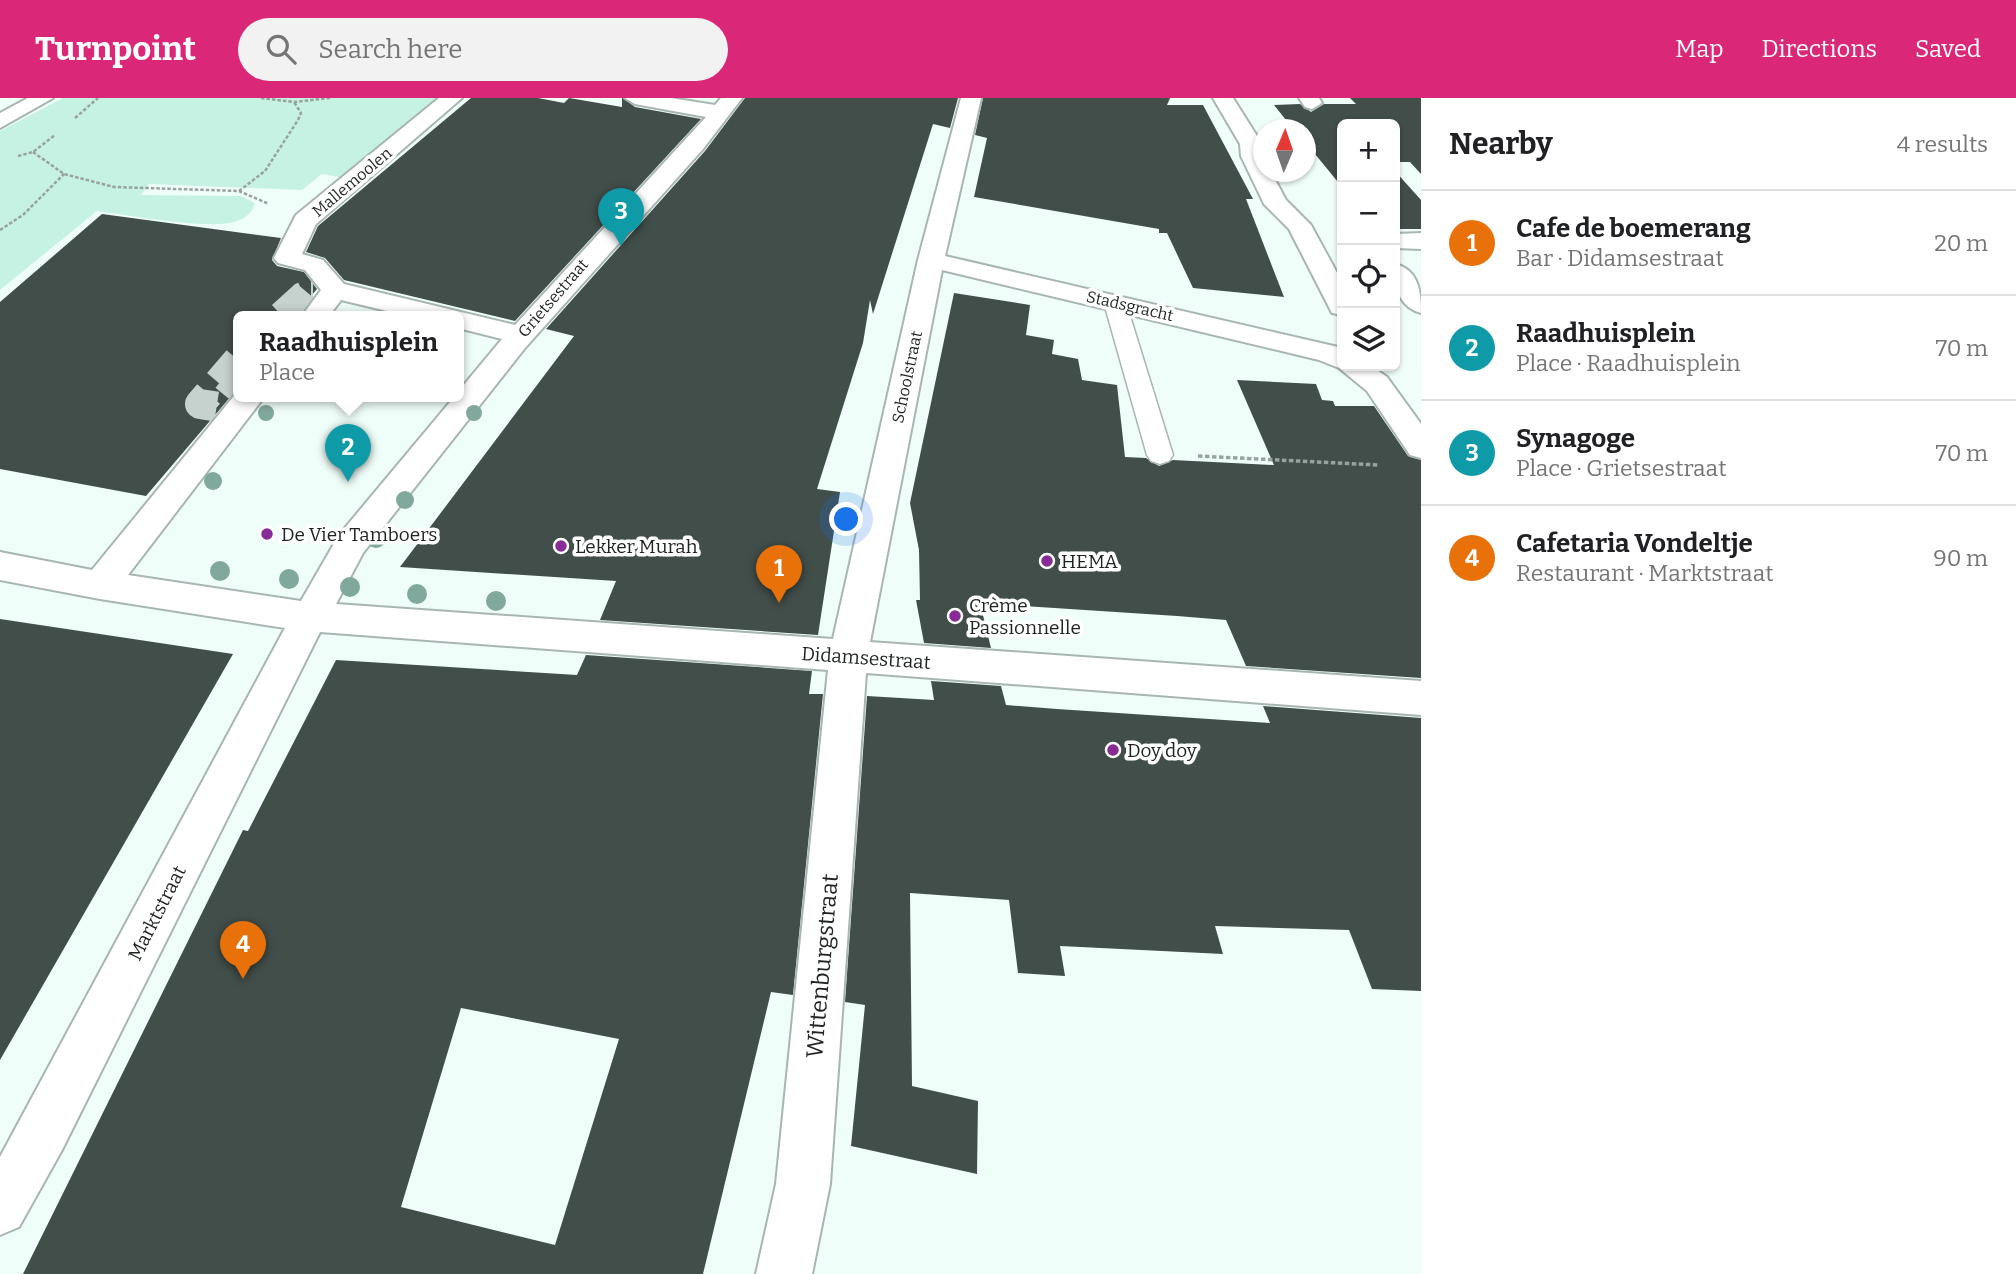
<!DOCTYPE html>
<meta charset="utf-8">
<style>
:root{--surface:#fff;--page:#f2f2f2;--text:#202124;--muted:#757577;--line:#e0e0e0;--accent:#db2777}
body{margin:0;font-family:Bitter,serif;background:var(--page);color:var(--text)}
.controls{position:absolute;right:21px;top:21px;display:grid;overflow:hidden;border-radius:10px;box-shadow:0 2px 5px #0004}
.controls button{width:63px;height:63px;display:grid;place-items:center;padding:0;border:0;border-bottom:2px solid var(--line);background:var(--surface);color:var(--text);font:35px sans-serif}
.compass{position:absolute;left:1253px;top:21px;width:63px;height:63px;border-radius:50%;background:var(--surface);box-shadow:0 2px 5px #0004;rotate:2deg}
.you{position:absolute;left:847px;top:422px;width:24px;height:24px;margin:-18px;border:5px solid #fff;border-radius:50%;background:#1a73e8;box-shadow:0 0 0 10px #1a73e833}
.badge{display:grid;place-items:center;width:46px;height:46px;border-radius:50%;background:var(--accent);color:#fff;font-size:23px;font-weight:700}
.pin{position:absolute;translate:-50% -58px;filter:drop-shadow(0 2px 4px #0008)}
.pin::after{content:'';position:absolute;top:37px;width:24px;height:21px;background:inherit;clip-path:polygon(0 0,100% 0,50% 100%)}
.popup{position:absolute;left:233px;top:213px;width:231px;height:91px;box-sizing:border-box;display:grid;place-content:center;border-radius:10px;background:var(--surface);filter:drop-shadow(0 2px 5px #0005);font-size:23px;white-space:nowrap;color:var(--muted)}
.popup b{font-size:26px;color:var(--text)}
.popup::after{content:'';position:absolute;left:50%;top:100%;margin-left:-14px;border:14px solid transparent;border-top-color:var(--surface)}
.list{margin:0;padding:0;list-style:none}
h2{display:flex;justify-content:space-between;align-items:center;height:91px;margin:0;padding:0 28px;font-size:30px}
h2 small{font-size:23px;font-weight:400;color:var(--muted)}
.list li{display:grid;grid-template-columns:46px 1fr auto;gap:21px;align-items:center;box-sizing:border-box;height:105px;padding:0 28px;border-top:2px solid var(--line)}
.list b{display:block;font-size:26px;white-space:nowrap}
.list p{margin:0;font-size:23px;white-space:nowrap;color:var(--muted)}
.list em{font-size:23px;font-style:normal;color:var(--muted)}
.icon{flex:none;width:38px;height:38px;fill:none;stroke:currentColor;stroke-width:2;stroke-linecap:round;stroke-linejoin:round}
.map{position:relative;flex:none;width:1421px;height:1176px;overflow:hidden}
header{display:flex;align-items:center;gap:42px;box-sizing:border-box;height:98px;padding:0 35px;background:var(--accent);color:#fff}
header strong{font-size:33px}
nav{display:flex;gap:38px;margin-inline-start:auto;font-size:24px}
.search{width:490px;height:63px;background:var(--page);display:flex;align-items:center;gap:18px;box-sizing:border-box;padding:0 24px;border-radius:38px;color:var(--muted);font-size:26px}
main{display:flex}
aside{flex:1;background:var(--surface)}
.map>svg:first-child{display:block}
.green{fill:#c6f2e3}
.building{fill:#424e4a;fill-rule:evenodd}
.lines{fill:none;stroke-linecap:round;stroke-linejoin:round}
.street-tunnel-far1{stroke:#c6d2ce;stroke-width:24;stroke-dasharray:24 11;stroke-linecap:butt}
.street-tunnel{stroke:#c6d2ce;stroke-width:30;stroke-dasharray:30 15;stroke-linecap:butt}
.lane-casing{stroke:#a8b6b1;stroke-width:3}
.street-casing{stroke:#a8b6b1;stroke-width:4}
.path-far1{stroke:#98a29f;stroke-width:2.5;stroke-dasharray:3.5 2;stroke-linecap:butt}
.path{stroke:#98a29f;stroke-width:3.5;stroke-dasharray:4.5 2.5;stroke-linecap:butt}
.lane{fill:#fff;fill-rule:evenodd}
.street{fill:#fff;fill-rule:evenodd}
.tree{fill:#81a89d}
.poi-dot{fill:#882b96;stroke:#fff;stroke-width:2.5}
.labels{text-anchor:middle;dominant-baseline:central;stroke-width:7;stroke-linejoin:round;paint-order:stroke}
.far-street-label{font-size:16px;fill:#1f2422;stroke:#fff}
.poi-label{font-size:19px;fill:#1f2422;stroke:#fff;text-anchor:start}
.street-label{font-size:19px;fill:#1f2422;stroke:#fff}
.near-street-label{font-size:23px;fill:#1f2422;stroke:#fff}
</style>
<header>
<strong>Turnpoint</strong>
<div class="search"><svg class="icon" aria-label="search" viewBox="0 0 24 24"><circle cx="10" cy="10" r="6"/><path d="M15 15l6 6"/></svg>Search here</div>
<nav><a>Map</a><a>Directions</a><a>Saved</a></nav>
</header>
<main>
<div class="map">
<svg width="1421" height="1176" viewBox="0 0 1421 1176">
<rect width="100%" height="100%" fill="#f0fef9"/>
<!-- green -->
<path class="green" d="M 63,0 L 440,0 L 344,80 L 322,76 L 302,92 L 149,86 L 141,97 L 241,98 L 255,105 C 253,114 246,120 237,123 C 210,133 129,117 97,113 L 0,192 L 0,33 Z"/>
<!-- building -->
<path class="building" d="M 471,0 L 538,0 L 564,5 L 569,0 L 622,9 L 622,0 L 623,0 L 635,9 L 701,21 L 515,223 L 344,182 L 325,160 L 306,154 L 318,128 Z
M 745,0 L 958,0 L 950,30 L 933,26 L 873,216 L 870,202 L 863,245 L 817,391 L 840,394 L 818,537 L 600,522 L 616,483 L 400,469 L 574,238 L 546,231 L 705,53 Z
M 983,0 L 1170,0 L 1167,7 L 1203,7 L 1253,101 L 1246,101 L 1284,199 L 1193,190 L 1167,135 L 1159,135 L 1159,131 L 974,99 L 987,40 L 975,37 Z
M 1350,0 L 1421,0 L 1421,76 L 1410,64 L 1395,64 L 1395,26 L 1342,26 L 1342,89 L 1306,45 L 1306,32 L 1294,32 L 1274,7 L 1300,6 L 1311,14 L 1324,6 L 1356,6 Z
M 1395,73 L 1421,102 L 1421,131 L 1395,131 Z
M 102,116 L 281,140 L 272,162 L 277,168 L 304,174 L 317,191 L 294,218 L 238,218 L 238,290 L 146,398 L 0,371 L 0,204 Z
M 954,195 L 1030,207 L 1026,237 L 1054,242 L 1052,256 L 1078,261 L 1082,282 L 1117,287 L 1125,359 L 1146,360 L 1159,368 L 1173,362 L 1274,367 L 1237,282 L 1316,286 L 1322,302 L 1333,303 L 1335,308 L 1374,308 L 1408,358 L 1421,362 L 1421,580 L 1246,568 L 1226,522 L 1177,518 L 980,505 L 991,550 L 924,545 L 916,502 L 920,502 L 919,452 L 910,405 Z
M 0,521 L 233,556 L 0,962 Z
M 586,557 L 812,573 L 809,596 L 823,596 L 793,897 L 771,894 L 703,1176 L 23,1176 L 243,732 L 248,733 L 336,562 L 577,577 ZM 461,910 L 619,941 L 555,1147 L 401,1109 Z
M 931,583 L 1001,588 L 1006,607 L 1057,611 L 1270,625 L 1263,608 L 1421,620 L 1421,893 L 1372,891 L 1349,832 L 1215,828 L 1223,856 L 1060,848 L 1065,878 L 1018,875 L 1009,802 L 910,795 L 912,988 L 978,1003 L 977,1076 L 851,1048 L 865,907 L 845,904 L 867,598 L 934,602 Z"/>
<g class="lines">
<!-- street-tunnel-far1 -->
<path class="street-tunnel-far1" d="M 311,196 L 313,196"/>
<!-- street-tunnel -->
<path class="street-tunnel" d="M 282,218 L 303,199 L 314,194 L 294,218
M 238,262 L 200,306 L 219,309 L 238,286"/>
<defs>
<path id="lane" d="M 1115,198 L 1126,205 L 1173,357 L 1169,363 L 1160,366 L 1151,363 L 1147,357 L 1104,205 Z"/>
<path id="street" d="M 28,0 L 53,0 L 0,30 L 0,15 Z
M 439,0 L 462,0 L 316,126 L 302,156 L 323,162 L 344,186 L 515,227 L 706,19 L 635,6 L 625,0 L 671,0 L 715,7 L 721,0 L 742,0 L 703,51 L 525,250 L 363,455 L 336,506 L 833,541 L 918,162 L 961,0 L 981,0 L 945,158 L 1338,249 L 1342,251 L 1342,268 L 1371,268 L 1387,279 L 1421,326 L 1421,360 L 1410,357 L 1367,293 L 1339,270 L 1319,262 L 942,172 L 870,544 L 1421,583 L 1421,617 L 866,575 L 830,1086 L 812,1176 L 756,1176 L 776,1086 L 828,572 L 320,534 L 62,1052 L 19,1129 L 0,1137 L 0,1059 L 285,530 L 100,501 L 0,482 L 0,454 L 92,472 L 238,293 L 238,298 L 265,298 L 128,477 L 301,503 L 339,437 L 455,298 L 458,298 L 458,294 L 502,241 L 458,230 L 458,218 L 408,218 L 341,202 L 329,218 L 302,218 L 321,192 L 305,172 L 278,165 L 274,160 L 296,117 Z
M 1213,0 L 1233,0 L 1262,46 L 1264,74 L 1271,74 L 1286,102 L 1311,127 L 1342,184 L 1342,217 L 1332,215 L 1289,131 L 1264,106 L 1241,58 L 1240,46 Z
M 1299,0 L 1319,0 L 1322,5 L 1312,11 L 1305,9 Z
M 1421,135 L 1421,151 L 1395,150 L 1395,136 Z
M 1395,166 C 1419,172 1421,194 1421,215 C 1398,209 1394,187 1395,166 Z"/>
</defs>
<!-- lane casing -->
<use href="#lane" class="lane-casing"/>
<!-- street casing -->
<use href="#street" class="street-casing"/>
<!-- path-far1 -->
<path class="path-far1" d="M 261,0 L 294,4 L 330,0
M 75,20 L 98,0
M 33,54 L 64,76 L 114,89 L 239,93 L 269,106
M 18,58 L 33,54 L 55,37
M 239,93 L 265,73 L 298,22 L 301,15 L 294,4
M 0,132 L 23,117 L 64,76"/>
<!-- path -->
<path class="path" d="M 1198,358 L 1378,367"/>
<!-- lane -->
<use href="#lane" class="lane"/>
<!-- street -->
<use href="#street" class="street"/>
</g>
<!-- trees -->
<g class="tree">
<circle cx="266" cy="315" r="8"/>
<circle cx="474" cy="315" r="8"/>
<circle cx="213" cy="383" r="9"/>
<circle cx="405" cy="402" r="9"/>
<circle cx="376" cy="440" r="10"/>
<circle cx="220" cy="473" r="10"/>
<circle cx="289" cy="481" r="10"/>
<circle cx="350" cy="489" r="10"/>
<circle cx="417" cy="496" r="10"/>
<circle cx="496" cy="503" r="10"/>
</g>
<!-- markers -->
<g class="poi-dot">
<circle cx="267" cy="436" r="7"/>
<circle cx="561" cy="448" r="7"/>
<circle cx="1047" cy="463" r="7"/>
<circle cx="955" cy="518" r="7"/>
<circle cx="1113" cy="652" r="7"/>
</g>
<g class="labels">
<!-- far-street labels -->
<g class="far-street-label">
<text transform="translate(352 84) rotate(-40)">Mallemoolen</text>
<text transform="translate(553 200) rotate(-49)">Grietsestraat</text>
<text transform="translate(1130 208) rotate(13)">Stadsgracht</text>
<text transform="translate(907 279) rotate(-78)">Schoolstraat</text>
</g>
<!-- poi labels -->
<g class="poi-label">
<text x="281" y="436">De Vier Tamboers</text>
<text x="575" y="448">Lekker Murah</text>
<text x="1061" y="463">HEMA</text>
<text x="969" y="507">Crème<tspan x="969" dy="22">Passionnelle</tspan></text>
<text x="1127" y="652">Doy doy</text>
</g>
<!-- street labels -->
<g class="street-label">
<text transform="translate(866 560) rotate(4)">Didamsestraat</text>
<text transform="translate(157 815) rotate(-63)">Marktstraat</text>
</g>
<!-- near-street labels -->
<g class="near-street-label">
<text transform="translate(822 868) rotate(-85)">Wittenburgstraat</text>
</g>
</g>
</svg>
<div class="controls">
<button>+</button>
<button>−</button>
<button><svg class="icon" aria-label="locate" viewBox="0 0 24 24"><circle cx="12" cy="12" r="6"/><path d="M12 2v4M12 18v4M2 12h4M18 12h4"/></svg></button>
<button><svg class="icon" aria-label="layers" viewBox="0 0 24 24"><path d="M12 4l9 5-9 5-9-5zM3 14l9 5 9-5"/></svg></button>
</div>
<svg class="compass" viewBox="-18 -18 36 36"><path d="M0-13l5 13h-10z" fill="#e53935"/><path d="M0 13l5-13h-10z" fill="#757577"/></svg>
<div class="you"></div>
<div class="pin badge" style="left:779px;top:505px;background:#e8710a">1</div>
<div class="pin badge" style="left:348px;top:384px;background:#0f9aa8">2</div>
<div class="popup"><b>Raadhuisplein</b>Place</div>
<div class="pin badge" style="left:621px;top:148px;background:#0f9aa8">3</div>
<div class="pin badge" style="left:243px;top:881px;background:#e8710a">4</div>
</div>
<aside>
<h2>Nearby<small>4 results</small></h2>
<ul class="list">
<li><span class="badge" style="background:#e8710a">1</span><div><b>Cafe de boemerang</b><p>Bar · Didamsestraat</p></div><em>20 m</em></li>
<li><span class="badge" style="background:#0f9aa8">2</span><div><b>Raadhuisplein</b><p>Place · Raadhuisplein</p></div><em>70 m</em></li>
<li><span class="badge" style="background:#0f9aa8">3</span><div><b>Synagoge</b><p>Place · Grietsestraat</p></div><em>70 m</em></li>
<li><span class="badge" style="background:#e8710a">4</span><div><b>Cafetaria Vondeltje</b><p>Restaurant · Marktstraat</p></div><em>90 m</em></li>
</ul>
</aside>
</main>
